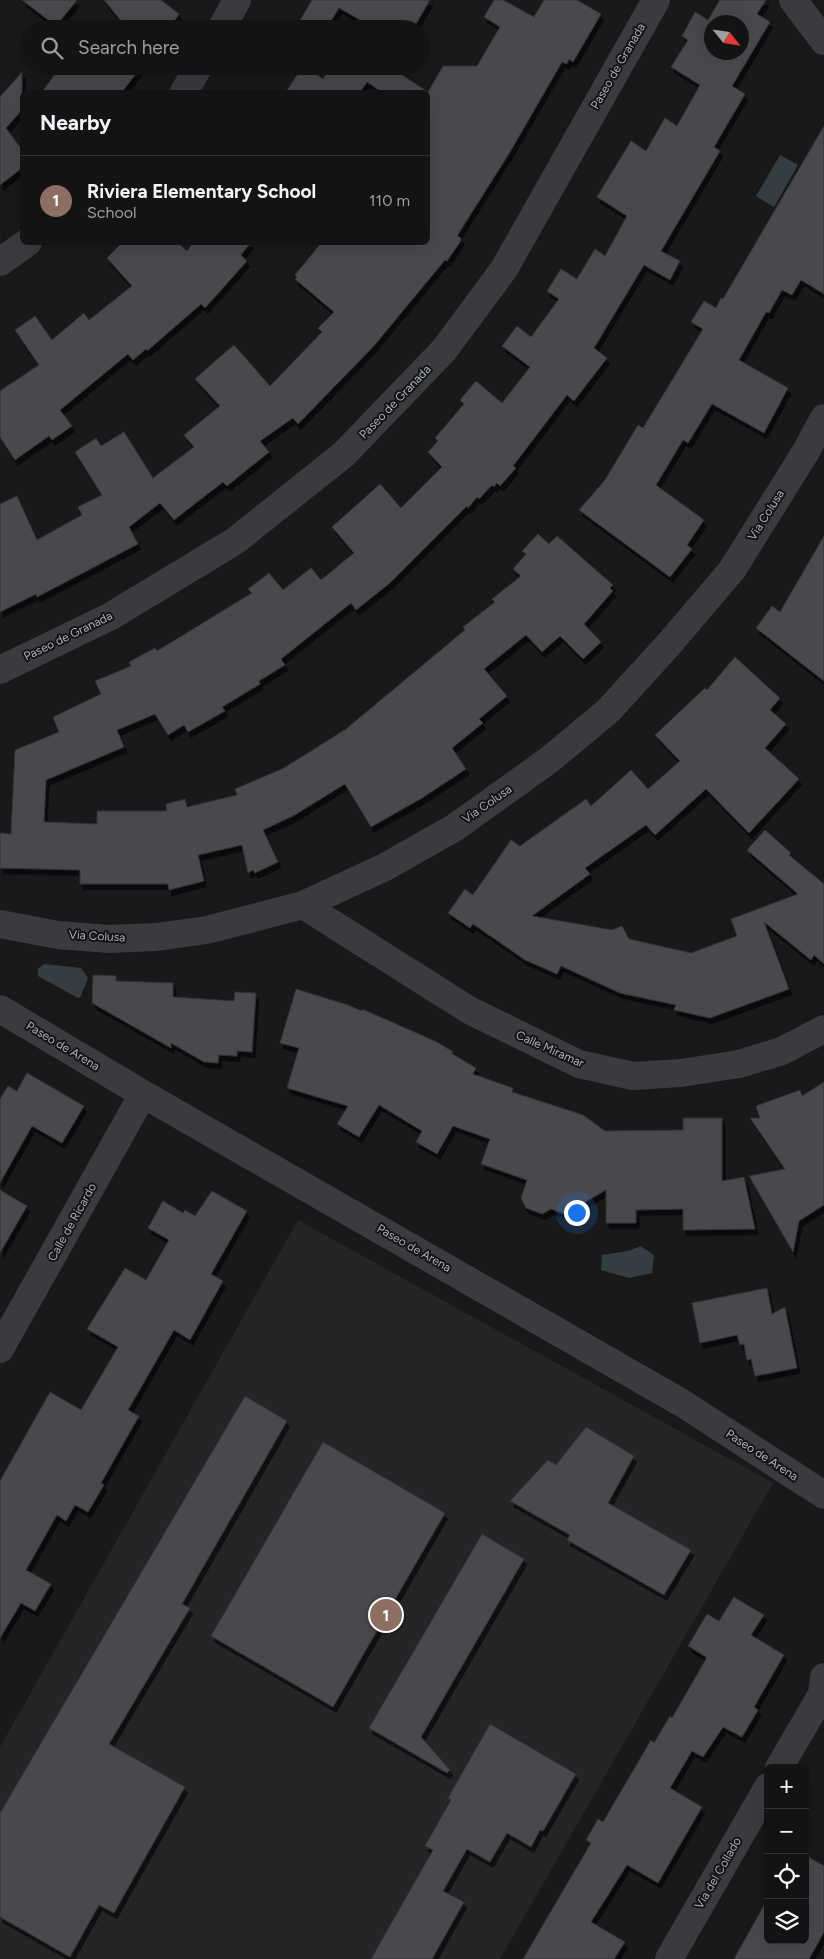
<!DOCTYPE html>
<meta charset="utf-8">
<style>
:root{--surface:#131314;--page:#202022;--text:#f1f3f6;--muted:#9d9ea0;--line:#323234;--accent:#e29e49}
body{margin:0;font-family:Figtree,sans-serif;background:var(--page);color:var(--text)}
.controls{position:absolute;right:15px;bottom:15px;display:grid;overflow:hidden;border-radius:8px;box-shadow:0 5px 20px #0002}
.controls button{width:45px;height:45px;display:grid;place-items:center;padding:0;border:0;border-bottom:1px solid var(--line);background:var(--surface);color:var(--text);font:25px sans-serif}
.compass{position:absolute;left:704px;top:15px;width:45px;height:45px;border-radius:50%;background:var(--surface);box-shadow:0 5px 20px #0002;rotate:120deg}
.you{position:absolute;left:576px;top:1212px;width:18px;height:18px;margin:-12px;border:4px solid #fff;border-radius:50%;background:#1a73e8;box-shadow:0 0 0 8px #1a73e833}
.badge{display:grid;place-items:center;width:32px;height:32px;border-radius:50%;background:var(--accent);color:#fff;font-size:16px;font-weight:700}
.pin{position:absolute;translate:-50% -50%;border:2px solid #fff;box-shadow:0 1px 5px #0006}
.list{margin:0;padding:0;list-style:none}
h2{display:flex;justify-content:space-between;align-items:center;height:65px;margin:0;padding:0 20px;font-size:21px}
h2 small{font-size:16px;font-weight:400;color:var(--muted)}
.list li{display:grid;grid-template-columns:32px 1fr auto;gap:15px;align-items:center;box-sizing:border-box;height:90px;padding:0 20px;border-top:1px solid var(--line)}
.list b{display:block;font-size:19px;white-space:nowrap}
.list p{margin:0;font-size:16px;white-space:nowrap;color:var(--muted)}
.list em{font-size:16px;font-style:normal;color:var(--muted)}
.icon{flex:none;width:28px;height:28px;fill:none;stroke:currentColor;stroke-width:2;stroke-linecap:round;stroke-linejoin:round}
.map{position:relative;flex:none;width:824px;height:1959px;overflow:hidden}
.search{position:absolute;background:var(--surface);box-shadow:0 5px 20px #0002;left:20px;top:20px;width:410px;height:55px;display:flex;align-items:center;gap:12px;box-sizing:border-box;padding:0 18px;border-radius:28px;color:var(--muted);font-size:19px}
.panel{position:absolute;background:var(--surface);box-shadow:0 5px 20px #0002;left:20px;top:90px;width:410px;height:155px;border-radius:8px}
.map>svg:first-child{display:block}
.built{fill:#252527}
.water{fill:#333d42}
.building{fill:#48494d;stroke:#333336;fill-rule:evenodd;filter:url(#shadow)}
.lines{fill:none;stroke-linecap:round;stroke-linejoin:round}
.minor{stroke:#3a3b3f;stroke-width:28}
.labels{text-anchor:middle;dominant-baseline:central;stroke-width:4;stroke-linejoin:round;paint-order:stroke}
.street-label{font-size:12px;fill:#acb1b9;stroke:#141415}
</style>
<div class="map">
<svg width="824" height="1959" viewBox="0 0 824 1959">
<defs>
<filter id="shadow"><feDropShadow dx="3" dy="5.5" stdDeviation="0" flood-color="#0009"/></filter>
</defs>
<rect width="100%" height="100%" fill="#19191a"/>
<!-- built -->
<path class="built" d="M 298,1220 L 773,1483 L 500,1959 L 0,1959 L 0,1747 Z"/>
<!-- water -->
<path class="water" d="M 780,155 L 798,165 L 774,207 L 756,196 Z
M 44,964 L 81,968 L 88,978 L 80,998 L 76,997 L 38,976 L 38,969 Z
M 641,1246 L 654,1255 L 652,1273 L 629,1278 L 601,1270 L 602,1255 L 628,1251 Z"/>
<!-- building -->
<path class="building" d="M 22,0 L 77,0 L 56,26 Z
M 104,0 L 161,0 L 179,14 L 169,29 L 128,29 Z
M 312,0 L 430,0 L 413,29 L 376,29 L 339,8 L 326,29 L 295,29 Z
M 494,0 L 503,0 L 534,17 L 544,0 L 577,0 L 601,14 L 573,62 L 569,59 L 567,64 L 562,62 L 510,152 L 457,236 L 461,238 L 460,242 L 447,261 L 445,260 L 373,347 L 298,424 L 293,418 L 260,441 L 269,452 L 227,486 L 223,482 L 174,520 L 160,503 L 129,527 L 138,544 L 37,597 L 36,594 L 0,612 L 0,504 L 17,496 L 37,540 L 82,515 L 78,507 L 102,495 L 75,452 L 96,438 L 101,446 L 124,432 L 153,478 L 194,447 L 184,435 L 220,406 L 195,379 L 214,362 L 234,345 L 270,386 L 322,332 L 318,328 L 334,312 L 295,279 L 297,277 L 295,275 L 322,242 L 428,242 L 428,92 L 382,92 L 367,82 L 360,92 L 286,92 L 303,66 L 323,79 L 331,66 L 388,66 L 428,92 L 443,66 L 477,66 L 500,27 L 484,17 Z
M 720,0 L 766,0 L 757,14 L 770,22 L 732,86 L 745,94 L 714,147 L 720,151 L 661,251 L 680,261 L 670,280 L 644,265 L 594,348 L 607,358 L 574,401 L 567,395 L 513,466 L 516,468 L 500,486 L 497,483 L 494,487 L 492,485 L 479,499 L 477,497 L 468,508 L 467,506 L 390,583 L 356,610 L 351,603 L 281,659 L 285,665 L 259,681 L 260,684 L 222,707 L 225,711 L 188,732 L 184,725 L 168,735 L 155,714 L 117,730 L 124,747 L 46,780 L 44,822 L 97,824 L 97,811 L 167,811 L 166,804 L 185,799 L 187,807 L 237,795 L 235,789 L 284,768 L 346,729 L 465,630 L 463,627 L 495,602 L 492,599 L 521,576 L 513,569 L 526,554 L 522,551 L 538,534 L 549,544 L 557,536 L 613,585 L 610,588 L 613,591 L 584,624 L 601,642 L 583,659 L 560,636 L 542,652 L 526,635 L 484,669 L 507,696 L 479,719 L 483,723 L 452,748 L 466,769 L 422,798 L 371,827 L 345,784 L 293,816 L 263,830 L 278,862 L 255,873 L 253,870 L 248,873 L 242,845 L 198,855 L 204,881 L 169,890 L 168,884 L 80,884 L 80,870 L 0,868 L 0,833 L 11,834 L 15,750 L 59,732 L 53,717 L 101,694 L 95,681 L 131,666 L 129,662 L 155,648 L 157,651 L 252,593 L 248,589 L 269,573 L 283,590 L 311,568 L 321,580 L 354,553 L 332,527 L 380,484 L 401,508 L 442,467 L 428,452 L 438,441 L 435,438 L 464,404 L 460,400 L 476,381 L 502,403 L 530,367 L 502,346 L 517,326 L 531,337 L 559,299 L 547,291 L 561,269 L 577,279 L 595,249 L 605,256 L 627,216 L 597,197 L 631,141 L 646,151 L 665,118 L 677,126 L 700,85 L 671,67 L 688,40 L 682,36 L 695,12 L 708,20 ZM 712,22 L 742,22 L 742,52 L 712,52 Z
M 61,66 L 142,66 L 122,92 L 42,92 Z
M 22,72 L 22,110 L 6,128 L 22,150 L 22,168 L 0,185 L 0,97 Z
M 824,126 L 824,294 L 801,280 L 792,295 L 782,290 L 769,313 L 766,312 L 739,360 L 788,388 L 764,433 L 712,404 L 688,443 L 683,440 L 656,485 L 704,520 L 687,545 L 692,549 L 670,577 L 579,510 L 605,480 L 638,425 L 643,428 L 703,329 L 691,322 L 704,301 L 716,308 L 721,298 L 723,299 Z
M 123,242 L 177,242 L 187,251 L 194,242 L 251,242 L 241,255 L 247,261 L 205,308 L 201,304 L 147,351 L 146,349 L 133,360 L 128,354 L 60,410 L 72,426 L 52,440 L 49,436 L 15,460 L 0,437 L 0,391 L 39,365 L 15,330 L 35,316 L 52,340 L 84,313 L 89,320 L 132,286 L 107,258 Z
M 824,536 L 824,681 L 756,628 L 772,606 L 780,612 Z
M 735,657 L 780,698 L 770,710 L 786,724 L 765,748 L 799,779 L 749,833 L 706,789 L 655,835 L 646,825 L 585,868 L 590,874 L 532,916 L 612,930 L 622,926 L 629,939 L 691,953 L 737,936 L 731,919 L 798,894 L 747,850 L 765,830 L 791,853 L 789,855 L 824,884 L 824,964 L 814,955 L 811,960 L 764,922 L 789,989 L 710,1018 L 674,1010 L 676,1005 L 620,993 L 561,966 L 557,974 L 525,960 L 473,924 L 470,928 L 448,913 L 465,889 L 473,895 L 511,840 L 520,846 L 586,799 L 591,806 L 631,770 L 648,789 L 680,761 L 655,735 L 705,688 L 707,690 Z
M 93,975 L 116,976 L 116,981 L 173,983 L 173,997 L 234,1001 L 235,992 L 256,993 L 252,1052 L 237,1051 L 237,1056 L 219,1055 L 218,1063 L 204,1062 L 171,1043 L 171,1048 L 92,1003 Z
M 296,989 L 348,1005 L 362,1011 L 362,1009 L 437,1042 L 453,1052 L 452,1054 L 476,1068 L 473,1074 L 513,1088 L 512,1092 L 583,1115 L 605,1131 L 683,1130 L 683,1118 L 722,1118 L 722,1181 L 744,1177 L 755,1229 L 683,1230 L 683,1209 L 636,1210 L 636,1223 L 606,1223 L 606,1190 L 564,1214 L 551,1209 L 542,1214 L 526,1208 L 521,1198 L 527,1180 L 481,1164 L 490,1139 L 453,1126 L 437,1154 L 416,1142 L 422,1131 L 379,1105 L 359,1137 L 337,1124 L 348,1106 L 287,1088 L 299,1048 L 280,1043 Z
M 27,1073 L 84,1106 L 62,1143 L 32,1126 L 0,1183 L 0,1099 L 8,1086 L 17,1091 Z
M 824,1082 L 824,1205 L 799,1221 L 793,1252 L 749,1176 L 785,1169 L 750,1118 L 760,1118 L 756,1106 L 800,1090 L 802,1096 Z
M 0,1190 L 27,1206 L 0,1253 Z
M 212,1191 L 247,1211 L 211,1274 L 223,1281 L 190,1340 L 174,1330 L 128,1410 L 139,1416 L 101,1483 L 104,1485 L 88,1512 L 75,1505 L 66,1521 L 57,1515 L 26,1570 L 51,1584 L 35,1611 L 21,1603 L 0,1638 L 0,1481 L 50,1392 L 81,1410 L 118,1347 L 87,1329 L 125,1268 L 146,1280 L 169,1240 L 148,1228 L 163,1201 L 183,1213 L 185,1210 L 195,1216 Z
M 767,1288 L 772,1314 L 785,1307 L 797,1368 L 755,1376 L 751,1359 L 747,1360 L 744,1344 L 740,1345 L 737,1335 L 700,1343 L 692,1303 Z
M 245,1396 L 287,1421 L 182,1604 L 190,1608 L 109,1744 L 185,1787 L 114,1913 L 99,1905 L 70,1957 L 0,1917 L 0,1813 Z
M 586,1427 L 634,1456 L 608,1503 L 691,1550 L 664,1595 L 567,1540 L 570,1535 L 510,1501 L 548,1460 L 556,1465 Z
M 323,1442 L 445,1513 L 333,1707 L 211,1636 Z
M 482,1534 L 524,1559 L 421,1737 L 450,1770 L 447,1773 L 369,1728 Z
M 734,1597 L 764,1615 L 751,1635 L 784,1655 L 754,1707 L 758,1710 L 742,1737 L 723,1727 L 703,1757 L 692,1751 L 670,1788 L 702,1807 L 658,1883 L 627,1865 L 591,1922 L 625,1942 L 614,1959 L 523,1959 L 591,1843 L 586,1840 L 598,1819 L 603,1822 L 651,1740 L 654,1743 L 670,1716 L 672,1718 L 706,1659 L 706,1657 L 688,1646 L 707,1614 L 719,1621 Z
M 490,1724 L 576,1774 L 543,1831 L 540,1830 L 531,1847 L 507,1833 L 490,1862 L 467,1849 L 443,1891 L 464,1902 L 432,1959 L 371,1959 L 433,1850 L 425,1846 L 451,1800 L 448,1798 Z
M 805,1855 L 824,1866 L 824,1932 L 809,1959 L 734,1959 L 768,1898 L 768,1940 L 805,1940 Z"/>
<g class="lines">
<!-- minor -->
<path class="minor" d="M 793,0 L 824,41
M 221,29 L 237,0
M 184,92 L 199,66
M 0,262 L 28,242
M 0,670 L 111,616 L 235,541 L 344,454 L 444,350 L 504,269 L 656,0
M 303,905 L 469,1010 L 579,1064 L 633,1076 L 681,1073 L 739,1064 L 782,1051 L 824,1029
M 0,924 L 58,935 L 109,939 L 156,937 L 207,930 L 303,905 L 385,867 L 454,828 L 549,760 L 608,711 L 669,644 L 732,570 L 805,453 L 824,418
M 0,1009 L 143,1094 L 682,1403 L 824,1495
M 0,1349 L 143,1094
M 779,1768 L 822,1694 L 824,1677
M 669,1959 L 768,1787"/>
</g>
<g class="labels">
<!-- street labels -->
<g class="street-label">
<text transform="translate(618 66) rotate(-60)">Paseo de Granada</text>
<text transform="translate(395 402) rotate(-46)">Paseo de Granada</text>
<text transform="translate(766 515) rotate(-58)">Via Colusa</text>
<text transform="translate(68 636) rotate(-26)">Paseo de Granada</text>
<text transform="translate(487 804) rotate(-35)">Via Colusa</text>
<text transform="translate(97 936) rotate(3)">Via Colusa</text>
<text transform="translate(63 1046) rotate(31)">Paseo de Arena</text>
<text transform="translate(550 1049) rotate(24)">Calle Miramar</text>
<text transform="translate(72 1222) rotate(-61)">Calle de Ricardo</text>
<text transform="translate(414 1248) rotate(30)">Paseo de Arena</text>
<text transform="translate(762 1455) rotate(33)">Paseo de Arena</text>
<text transform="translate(718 1873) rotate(-60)">Via del Collado</text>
</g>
</g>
</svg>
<div class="controls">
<button>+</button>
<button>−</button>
<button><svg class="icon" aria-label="locate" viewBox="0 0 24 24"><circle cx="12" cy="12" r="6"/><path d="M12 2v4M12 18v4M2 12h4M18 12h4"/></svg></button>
<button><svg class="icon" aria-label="layers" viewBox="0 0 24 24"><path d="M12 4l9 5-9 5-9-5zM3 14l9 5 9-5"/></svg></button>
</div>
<svg class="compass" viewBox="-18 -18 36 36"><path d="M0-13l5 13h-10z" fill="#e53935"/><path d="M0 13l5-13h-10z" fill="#9d9ea0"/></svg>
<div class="you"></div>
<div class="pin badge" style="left:386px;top:1615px;background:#8d6e63">1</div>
<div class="search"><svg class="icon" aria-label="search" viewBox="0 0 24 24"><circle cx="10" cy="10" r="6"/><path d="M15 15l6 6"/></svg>Search here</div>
<section class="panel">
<h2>Nearby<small></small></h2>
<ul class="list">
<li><span class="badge" style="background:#8d6e63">1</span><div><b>Riviera Elementary School</b><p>School</p></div><em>110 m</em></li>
</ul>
</section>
</div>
